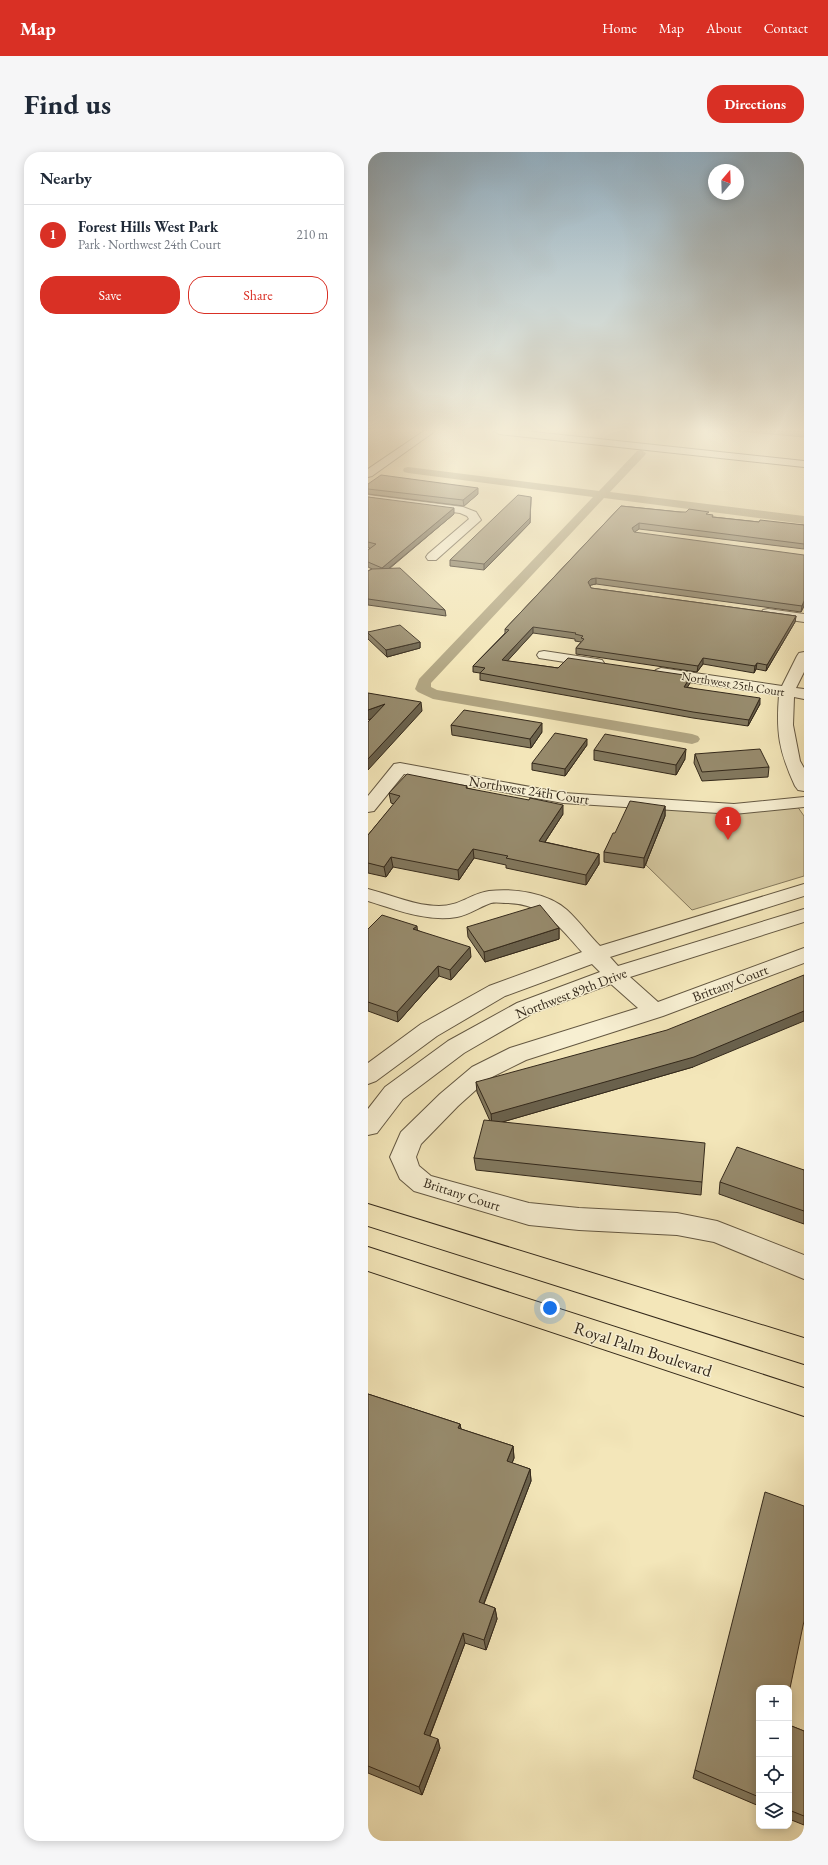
<!DOCTYPE html>
<meta charset="utf-8">
<style>
:root{--surface:#fff;--page:#f6f6f7;--text:#1f2937;--muted:#747a83;--line:#e0e1e3;--accent:#d93025}
body{margin:0;font-family:"EB Garamond",serif;background:var(--page);color:var(--text)}
.controls{position:absolute;right:12px;bottom:12px;display:grid;overflow:hidden;border-radius:8px;box-shadow:0 2px 10px #0003}
.controls button{width:36px;height:36px;display:grid;place-items:center;padding:0;border:0;border-bottom:1px solid var(--line);background:var(--surface);color:var(--text);font:20px sans-serif}
.compass{position:absolute;left:340px;top:12px;width:36px;height:36px;border-radius:50%;background:var(--surface);box-shadow:0 2px 10px #0003;rotate:19deg}
.you{position:absolute;left:182px;top:1156px;width:14px;height:14px;margin:-10px;border:3px solid #fff;border-radius:50%;background:#1a73e8;box-shadow:0 0 0 6px #1a73e833}
.badge{display:grid;place-items:center;width:26px;height:26px;border-radius:50%;background:var(--accent);color:#fff;font-size:13px;font-weight:700}
.pin{position:absolute;translate:-50% -33px;filter:drop-shadow(0 1px 2px #0008)}
.pin::after{content:'';position:absolute;top:21px;width:14px;height:12px;background:inherit;clip-path:polygon(0 0,100% 0,50% 100%)}
.list{margin:0;padding:0;list-style:none}
h2{display:flex;justify-content:space-between;align-items:center;height:52px;margin:0;padding:0 16px;font-size:17px}
h2 small{font-size:13px;font-weight:400;color:var(--muted)}
.list li{display:grid;grid-template-columns:26px 1fr auto;gap:12px;align-items:center;box-sizing:border-box;height:60px;padding:0 16px;border-top:1px solid var(--line)}
.list b{display:block;font-size:15px;white-space:nowrap}
.list p{margin:0;font-size:13px;white-space:nowrap;color:var(--muted)}
.list em{font-size:13px;font-style:normal;color:var(--muted)}
.actions{display:flex;gap:8px;padding:12px 16px}
.actions a{flex:1;padding:9px 0;border:1px solid var(--accent);border-radius:16px;text-align:center;font-size:14px;color:var(--accent)}
.actions .main{background:var(--accent);color:#fff}
.icon{flex:none;width:22px;height:22px;fill:none;stroke:currentColor;stroke-width:2;stroke-linecap:round;stroke-linejoin:round}
.map{position:relative;flex:none;width:436px;height:1689px;overflow:hidden;border-radius:16px}
header{display:flex;align-items:center;gap:24px;box-sizing:border-box;height:56px;padding:0 20px;background:var(--accent);color:#fff}
header strong{font-size:19px}
nav{display:flex;gap:22px;margin-inline-start:auto;font-size:14px}
.intro{display:flex;align-items:center;justify-content:space-between;box-sizing:border-box;height:96px;padding:0 24px}
h1{margin:0;font-size:28px}
.button{padding:10px 18px;border-radius:16px;background:var(--accent);color:#fff;font-size:14px;font-weight:700}
main{display:flex;gap:24px;padding:0 24px}
aside{flex:1;background:var(--surface);border-radius:16px;box-shadow:0 2px 10px #0003}
.map>svg:first-child{display:block}
.green{fill:#d3c69e;stroke:#84785c}
.water{fill:#b2a683;stroke:#807459}
.lines{fill:none;stroke-linecap:round;stroke-linejoin:round}
.canal{fill:#b2a683;fill-rule:evenodd}
.minor-casing{stroke:#645842;stroke-width:2}
.major-casing{stroke:#34291b;stroke-width:2}
.minor{fill:#f7efd2;fill-rule:evenodd}
.major{fill:#f3e6b9;fill-rule:evenodd}
.wall{fill:#82785e;stroke:#34291b}
.shaded-wall{fill:#6a614c;stroke:#34291b}
.building{fill:#978b6d;stroke:#34291b}
.labels{text-anchor:middle;dominant-baseline:central;stroke-width:3;stroke-linejoin:round;paint-order:stroke}
.far-street-label{font-size:12px;fill:#34291b;stroke:#f7efd2}
.street-label{font-size:14px;fill:#34291b;stroke:#f7efd2}
.near-street-label{font-size:17px;fill:#34291b;stroke:#f7efd2}
</style>
<header>
<strong>Map</strong>
<nav><a>Home</a><a>Map</a><a>About</a><a>Contact</a></nav>
</header>
<div class="intro"><h1>Find us</h1><a class="button">Directions</a></div>
<main>
<aside>
<h2>Nearby<small></small></h2>
<ul class="list">
<li><span class="badge">1</span><div><b>Forest Hills West Park</b><p>Park · Northwest 24th Court</p></div><em>210 m</em></li>
</ul>
<div class="actions"><a class="main">Save</a><a>Share</a></div>
</aside>
<div class="map">
<svg width="436" height="1689" viewBox="0 0 436 1689">
<rect width="100%" height="100%" fill="#f3e6b9"/>
<filter id="stains"><feTurbulence type="fractalNoise" baseFrequency=".005" numOctaves="4"/><feColorMatrix values="0 0 0 0 .2 0 0 0 0 .09 0 0 0 0 .02 0 0 0 .5 -.17"/></filter>
<radialGradient id="worn" r=".72"><stop offset=".6" stop-color="#630" stop-opacity="0"/><stop offset="1" stop-color="#630" stop-opacity=".3"/></radialGradient>
<!-- green -->
<path class="green" d="M 427,651 L 436,664 L 436,724 L 324,758 L 278,713 L 293,654 Z"/>
<!-- water -->
<path class="water" d="M 370,279 L 436,279 L 436,285 Z"/>
<g class="lines">
<!-- canal -->
<path class="canal" d="M 273,298 L 278,301 L 277,303 L 242,340 L 436,364 L 436,372 L 236,346 L 63,531 L 63,535 L 69,538 L 324,582 L 330,584 L 332,587 L 330,590 L 324,592 L 65,547 L 50,540 L 47,537 L 51,527 L 225,345 L 40,321 L 36,320 L 35,318 L 36,316 L 40,315 L 231,339 L 269,299 Z"/>
<defs>
<path id="minor" d="M 56,279 L 67,279 L 4,324 L 0,325 L 0,317 Z
M 126,279 L 156,279 L 436,309 L 436,315 L 131,282 Z
M 0,343 L 95,355 L 108,360 L 113,368 L 68,408 L 60,408 L 58,405 L 60,402 L 101,367 L 99,364 L 92,361 L 0,349 Z
M 400,457 L 436,462 L 436,470 L 395,464 L 393,461 L 395,458 Z
M 176,499 L 229,507 L 234,508 L 236,511 L 234,514 L 229,515 L 171,506 L 169,503 L 171,500 Z
M 436,500 L 436,520 L 428,536 L 436,537 L 436,547 L 426,545 L 425,573 L 432,609 L 436,616 L 436,639 L 430,638 L 427,634 C 411,599 408,581 411,543 L 293,526 L 288,524 L 285,521 L 288,518 L 293,516 L 414,534 L 429,504 L 431,501 Z
M 32,611 L 195,641 L 366,652 L 436,645 L 436,655 L 366,662 L 195,651 L 36,622 L 6,659 L 0,660 L 0,644 L 26,612 Z
M 436,732 L 436,744 L 242,805 L 250,814 L 436,757 L 436,770 L 262,825 L 290,850 L 436,796 L 436,811 L 295,864 L 158,908 L 120,927 L 90,954 L 53,992 L 48,1005 L 51,1014 L 63,1024 L 161,1051 L 211,1056 L 309,1061 L 349,1069 L 436,1103 L 436,1127 L 346,1090 L 309,1083 L 211,1078 L 161,1073 L 46,1039 L 32,1027 L 22,1005 L 33,980 L 72,942 L 104,915 L 142,896 L 270,856 L 243,832 L 165,861 L 96,901 L 35,947 L 9,981 L 0,983 L 0,957 L 17,935 L 80,889 L 149,851 L 232,820 L 224,812 L 137,844 L 69,884 L 8,929 L 0,932 L 0,911 L 53,872 L 121,834 L 214,800 C 191,775 176,751 138,751 C 133,751 128,750 123,751 C 111,755 101,763 89,765 C 59,770 29,758 0,749 L 0,737 C 24,743 47,754 71,754 C 92,754 102,742 121,739 C 146,736 180,741 199,758 C 211,769 221,783 232,794 Z"/>
<path id="major" d="M 0,1052 L 436,1186 L 436,1212 L 0,1074 Z
M 0,1095 L 436,1236 L 436,1264 L 0,1119 Z"/>
</defs>
<!-- minor casing -->
<use href="#minor" class="minor-casing"/>
<!-- major casing -->
<use href="#major" class="major-casing"/>
<!-- minor -->
<use href="#minor" class="minor"/>
<!-- major -->
<use href="#major" class="major"/>
</g>
<!-- wall -->
<path class="wall" d="M 0,332 L 110,342 L 96,354 L 0,342 Z
M 0,345 L 86,362 L 21,417 L 77,458 L 78,464 L 0,453 L 0,419 L 4,417 L 0,415 L 0,398 L 2,396 L 0,396 Z
M 163,345 L 162,371 L 116,418 L 82,414 L 82,408 Z
M 253,354 L 341,363 L 345,365 L 391,370 L 436,373 L 436,397 L 271,377 L 266,380 L 436,454 L 433,460 L 228,432 L 223,433 L 222,434 L 223,436 L 428,464 L 427,470 L 398,519 L 388,517 L 386,521 L 335,512 L 329,520 L 208,502 L 208,496 L 213,490 L 207,489 L 207,487 L 165,481 L 139,509 L 190,516 L 322,531 L 319,535 L 392,552 L 380,574 L 325,566 L 112,528 L 112,521 L 105,520 L 105,514 L 137,481 L 137,477 Z
M 0,480 L 52,490 L 52,496 L 19,505 L 0,487 Z
M 83,573 L 174,580 L 163,596 L 84,583 Z
M 219,593 L 197,624 L 164,618 L 164,611 Z
M 226,598 L 317,607 L 308,623 L 226,608 Z
M 327,602 L 401,615 L 400,625 L 334,629 L 326,611 Z
M 99,634 L 99,636 L 195,662 L 177,690 L 231,702 L 231,712 L 218,733 L 138,716 L 138,713 L 106,706 L 91,728 L 25,715 L 18,725 L 0,721 L 0,683 L 26,652 L 23,651 L 21,641 Z
M 297,654 L 297,664 L 276,716 L 236,710 L 236,700 L 247,681 Z
M 99,775 L 191,776 L 191,787 L 117,810 L 100,785 Z
M 0,777 L 49,778 L 103,805 L 83,828 L 71,824 L 30,870 L 0,859 Z
M 325,915 L 134,970 L 334,1030 L 333,1043 L 108,1018 L 106,1006 L 122,969 L 109,940 L 108,930 Z
M 436,1018 L 436,1072 L 351,1042 L 352,1030 Z
M 0,1242 L 92,1272 L 93,1277 L 145,1294 L 146,1306 L 144,1311 L 162,1317 L 163,1329 L 116,1452 L 127,1456 L 129,1467 L 118,1498 L 97,1491 L 62,1584 L 72,1596 L 54,1643 L 0,1621 Z
M 391,1536 L 391,1654 L 325,1626 L 327,1618 Z
M 421,1573 L 436,1579 L 436,1673 L 421,1667 Z"/>
<!-- shaded-wall -->
<path class="shaded-wall" d="M 110,336 L 110,342 L 96,354 L 95,348 Z
M 163,345 L 162,371 L 116,418 L 116,412 Z
M 86,356 L 86,362 L 14,422 L 14,416 Z
M 271,371 L 271,377 L 264,382 L 264,376 Z
M 228,426 L 228,432 L 223,433 L 220,436 L 220,430 L 223,427 Z
M 436,449 L 436,454 L 433,460 L 434,454 Z
M 428,464 L 427,470 L 398,519 L 399,513 Z
M 165,475 L 165,481 L 134,515 L 134,508 Z
M 52,490 L 52,496 L 19,505 L 18,498 Z
M 335,506 L 335,512 L 329,520 L 330,514 Z
M 389,511 L 388,517 L 386,521 L 387,514 Z
M 323,524 L 322,531 L 316,541 L 316,535 Z
M 392,546 L 392,552 L 380,574 L 381,568 Z
M 53,550 L 54,559 L 0,618 L 0,607 Z
M 17,552 L 18,561 L 0,568 L 0,558 Z
M 174,571 L 174,580 L 163,596 L 162,587 Z
M 219,587 L 219,593 L 197,624 L 197,617 Z
M 318,597 L 317,607 L 308,623 L 308,613 Z
M 195,653 L 195,662 L 171,699 L 171,689 Z
M 297,654 L 297,664 L 276,716 L 276,706 Z
M 105,697 L 106,706 L 91,728 L 90,718 Z
M 231,702 L 231,712 L 218,733 L 218,723 Z
M 23,705 L 25,715 L 18,725 L 16,715 Z
M 49,774 L 50,784 L 45,777 Z
M 191,776 L 191,787 L 117,810 L 116,800 Z
M 102,795 L 103,805 L 83,828 L 82,818 Z
M 70,814 L 71,824 L 30,870 L 29,860 Z
M 436,859 L 436,869 L 325,915 L 124,973 L 123,962 Z
M 92,1272 L 94,1284 L 90,1276 Z
M 145,1294 L 146,1306 L 140,1321 L 139,1309 Z
M 162,1317 L 163,1329 L 112,1461 L 111,1450 Z
M 127,1456 L 129,1467 L 118,1498 L 116,1488 Z
M 95,1481 L 97,1491 L 59,1591 L 56,1582 Z
M 70,1587 L 72,1596 L 54,1643 L 51,1635 Z"/>
<!-- building -->
<path class="building" d="M 13,323 L 110,336 L 95,348 L 0,337 L 0,332 Z
M 150,343 L 163,345 L 162,366 L 116,412 L 82,408 Z
M 0,345 L 86,356 L 14,416 L 0,410 L 0,398 L 8,392 L 0,390 Z
M 253,354 L 312,360 L 318,360 L 321,357 L 341,360 L 338,362 L 345,363 L 344,365 L 391,370 L 392,368 L 436,373 L 436,392 L 271,371 L 264,376 L 266,380 L 436,403 L 436,449 L 434,454 L 228,426 L 223,427 L 220,430 L 223,436 L 428,464 L 399,513 L 389,511 L 387,514 L 335,506 L 330,514 L 208,496 L 216,487 L 213,486 L 215,484 L 207,482 L 208,481 L 165,475 L 134,508 L 190,516 L 200,506 L 323,524 L 316,535 L 392,546 L 381,568 L 325,560 L 112,521 L 117,516 L 105,514 L 141,478 L 137,477 Z
M 32,416 L 77,458 L 0,447 L 0,419 L 4,417 Z
M 32,473 L 52,490 L 18,498 L 0,481 L 0,480 Z
M 0,541 L 53,550 L 0,607 L 0,570 L 17,552 L 0,558 Z
M 96,558 L 174,571 L 162,587 L 83,573 Z
M 187,581 L 219,587 L 197,617 L 164,611 Z
M 237,582 L 318,597 L 308,613 L 226,598 Z
M 392,597 L 401,615 L 334,620 L 327,602 Z
M 39,622 L 99,634 L 98,636 L 161,648 L 162,646 L 195,653 L 171,689 L 231,702 L 218,723 L 138,706 L 140,704 L 105,697 L 90,718 L 23,705 L 16,715 L 0,711 L 0,683 L 32,644 L 21,641 Z
M 262,649 L 297,654 L 276,706 L 236,700 L 245,681 L 247,681 Z
M 172,753 L 191,776 L 116,800 L 99,775 Z
M 14,763 L 49,774 L 45,777 L 102,795 L 82,818 L 70,814 L 29,860 L 0,850 L 0,777 Z
M 436,823 L 436,859 L 326,905 L 123,962 L 108,930 L 299,878 Z
M 116,968 L 337,991 L 334,1030 L 106,1006 Z
M 369,995 L 436,1018 L 436,1059 L 352,1030 Z
M 0,1242 L 92,1272 L 90,1276 L 145,1294 L 139,1309 L 162,1317 L 111,1450 L 127,1456 L 116,1488 L 95,1481 L 56,1582 L 70,1587 L 51,1635 L 0,1614 Z
M 397,1340 L 436,1354 L 436,1469 L 421,1541 L 421,1536 L 391,1536 L 391,1645 L 327,1618 Z
M 421,1573 L 436,1579 L 436,1664 L 421,1658 Z"/>
<!-- sky -->
<linearGradient id="sky" x2="0" y2="1"><stop stop-color="#92aec0"/><stop offset="0.54" stop-color="#faf4e0"/><stop offset="1" stop-color="#faf4e0" stop-opacity="0"/></linearGradient>
<rect width="436" height="515" fill="url(#sky)"/>
<g class="labels">
<!-- far-street labels -->
<g class="far-street-label">
<text transform="translate(365 532) rotate(9)">Northwest 25th Court</text>
</g>
<!-- street labels -->
<g class="street-label">
<text transform="translate(161 638) rotate(9)">Northwest 24th Court</text>
<text transform="translate(362 831) rotate(-21)">Brittany Court</text>
<text transform="translate(203 841) rotate(-21)">Northwest 89th Drive</text>
<text transform="translate(94 1042) rotate(18)">Brittany Court</text>
</g>
<!-- near-street labels -->
<g class="near-street-label">
<text transform="translate(275 1197) rotate(18)">Royal Palm Boulevard</text>
</g>
</g>
<rect width="100%" height="100%" filter="url(#stains)"/>
<rect width="100%" height="100%" fill="url(#worn)"/>
</svg>
<div class="controls">
<button>+</button>
<button>−</button>
<button><svg class="icon" aria-label="locate" viewBox="0 0 24 24"><circle cx="12" cy="12" r="6"/><path d="M12 2v4M12 18v4M2 12h4M18 12h4"/></svg></button>
<button><svg class="icon" aria-label="layers" viewBox="0 0 24 24"><path d="M12 4l9 5-9 5-9-5zM3 14l9 5 9-5"/></svg></button>
</div>
<svg class="compass" viewBox="-18 -18 36 36"><path d="M0-13l5 13h-10z" fill="#e53935"/><path d="M0 13l5-13h-10z" fill="#747a83"/></svg>
<div class="you"></div>
<div class="pin badge" style="left:360px;top:688px">1</div>
</div>
</main>
